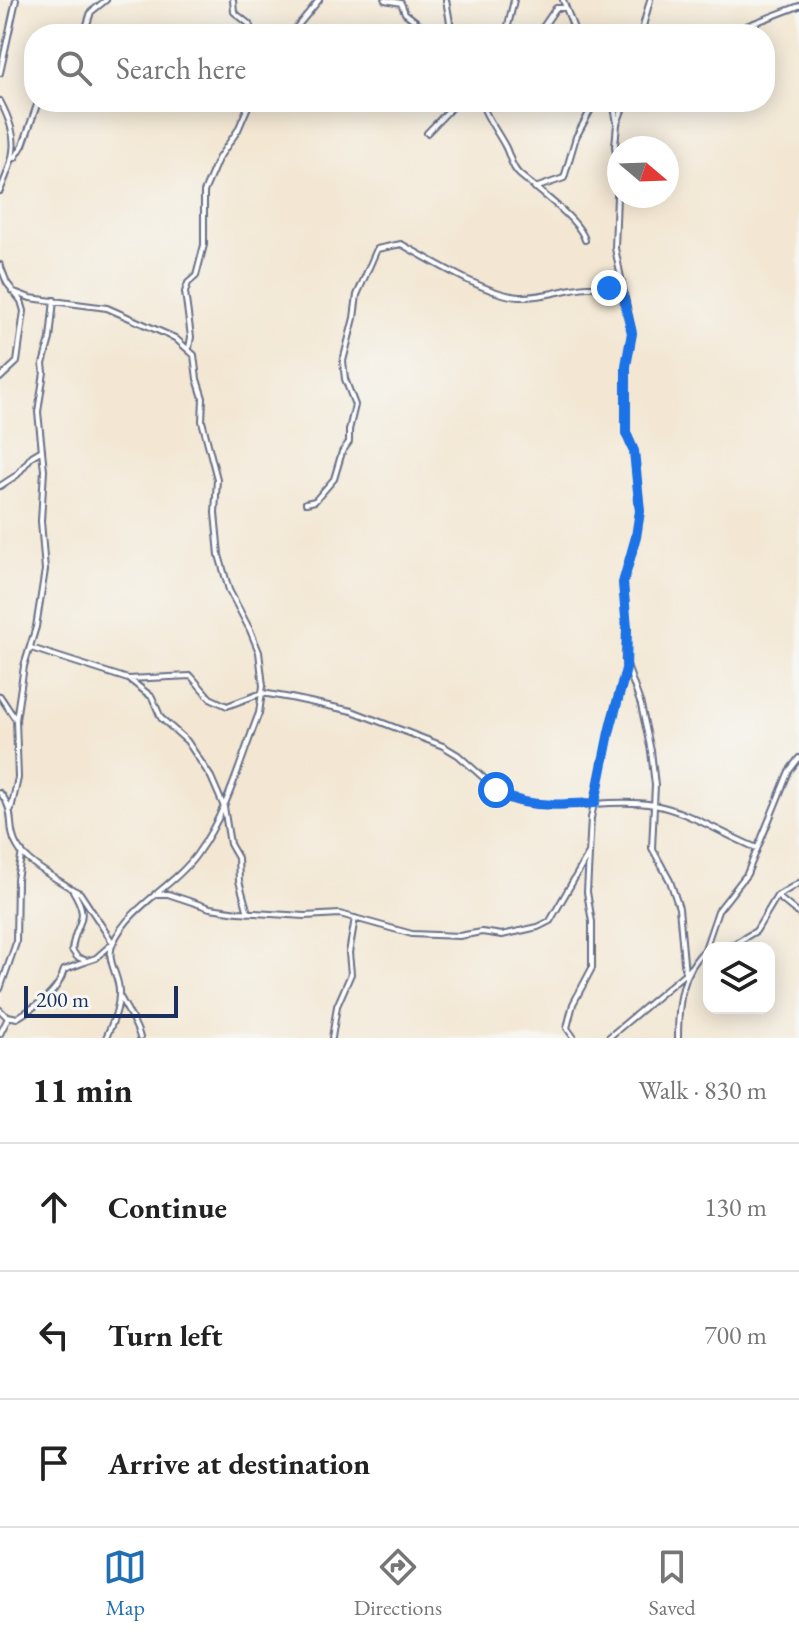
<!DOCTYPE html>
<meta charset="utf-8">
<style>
:root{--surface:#fff;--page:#f2f2f2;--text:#222;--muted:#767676;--line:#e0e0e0;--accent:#1f6fb2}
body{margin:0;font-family:"EB Garamond",serif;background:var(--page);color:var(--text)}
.controls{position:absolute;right:24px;bottom:24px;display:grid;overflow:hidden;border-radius:16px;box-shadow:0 4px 20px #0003}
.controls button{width:72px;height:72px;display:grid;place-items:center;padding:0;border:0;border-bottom:2px solid var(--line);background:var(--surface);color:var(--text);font:40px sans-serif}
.compass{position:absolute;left:607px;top:136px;width:72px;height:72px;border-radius:50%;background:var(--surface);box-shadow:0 4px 20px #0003;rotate:109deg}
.scale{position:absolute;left:24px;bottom:20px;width:154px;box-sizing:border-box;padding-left:8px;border:4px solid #1b2f5e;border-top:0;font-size:22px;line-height:28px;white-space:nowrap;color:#1b2f5e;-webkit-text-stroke:6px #f6f6f2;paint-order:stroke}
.stop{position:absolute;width:24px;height:24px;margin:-18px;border:6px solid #1a73e8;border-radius:50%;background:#fff}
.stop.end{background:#1a73e8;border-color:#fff;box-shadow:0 2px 8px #0008}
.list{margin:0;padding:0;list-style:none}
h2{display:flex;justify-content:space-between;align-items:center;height:104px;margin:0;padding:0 32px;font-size:34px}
h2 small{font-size:26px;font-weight:400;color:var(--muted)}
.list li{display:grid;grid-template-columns:52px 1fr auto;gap:24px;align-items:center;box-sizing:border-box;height:128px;padding:0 32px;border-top:2px solid var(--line)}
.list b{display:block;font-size:30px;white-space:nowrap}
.list em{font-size:26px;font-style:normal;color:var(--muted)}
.icon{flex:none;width:44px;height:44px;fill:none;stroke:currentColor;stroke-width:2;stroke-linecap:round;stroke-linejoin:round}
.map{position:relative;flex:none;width:799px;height:1038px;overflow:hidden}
.search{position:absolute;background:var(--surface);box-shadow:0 4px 20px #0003;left:24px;right:24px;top:24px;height:88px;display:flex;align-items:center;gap:20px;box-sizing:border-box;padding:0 28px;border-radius:32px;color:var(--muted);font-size:30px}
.sheet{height:488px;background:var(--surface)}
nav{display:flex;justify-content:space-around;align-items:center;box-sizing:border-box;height:112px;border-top:2px solid var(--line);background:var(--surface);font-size:22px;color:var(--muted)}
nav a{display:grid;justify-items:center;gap:4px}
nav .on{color:var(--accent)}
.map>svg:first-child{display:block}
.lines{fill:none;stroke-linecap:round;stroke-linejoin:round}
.minor-casing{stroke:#676f87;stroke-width:8}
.minor{stroke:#fff;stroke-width:4}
.route{stroke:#1a73e8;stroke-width:10}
</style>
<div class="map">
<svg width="799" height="1038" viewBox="0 0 799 1038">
<rect width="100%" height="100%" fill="#f6f6f2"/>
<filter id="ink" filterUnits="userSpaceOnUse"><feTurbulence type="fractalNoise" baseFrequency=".0125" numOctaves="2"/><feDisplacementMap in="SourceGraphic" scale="16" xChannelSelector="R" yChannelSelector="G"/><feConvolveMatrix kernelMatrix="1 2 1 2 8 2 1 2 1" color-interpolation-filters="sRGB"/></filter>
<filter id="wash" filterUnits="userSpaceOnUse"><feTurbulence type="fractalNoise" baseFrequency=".006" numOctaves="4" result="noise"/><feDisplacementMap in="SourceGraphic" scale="32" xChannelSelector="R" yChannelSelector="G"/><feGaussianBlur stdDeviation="1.8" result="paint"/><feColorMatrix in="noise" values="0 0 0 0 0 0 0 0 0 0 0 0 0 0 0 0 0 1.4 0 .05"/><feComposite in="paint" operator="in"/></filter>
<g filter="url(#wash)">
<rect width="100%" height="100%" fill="#f3e7d3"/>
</g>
<g filter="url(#ink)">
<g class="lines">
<defs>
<path id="minor" d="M 233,0 L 234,12 L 249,24 L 253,34
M 385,0 L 401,3 L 405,13 L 432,34
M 446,0 L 452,34
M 563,0 L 576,34
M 84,34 L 91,12 L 106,0
M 291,34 L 319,0
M 506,34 L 514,0
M 530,34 L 543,27 L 556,8 L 566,8
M 641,34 L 650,0
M 725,34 L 799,6
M 0,73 L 16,0
M 0,101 C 20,139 16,153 0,191
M 481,102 C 487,119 497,131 505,146 C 510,155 511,167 519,174 C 536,189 579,219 585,240
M 613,102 L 617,123
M 625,102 L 617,124 L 615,146 L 618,170 L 615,248 L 632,333 L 626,366 L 626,433 L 634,451 L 640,511 L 636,537 L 623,583 L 627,628 L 625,660 L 641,705 L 651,751 L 655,785 L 652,848 L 670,881 L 679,908 L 685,973
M 427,133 L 457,102
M 15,158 L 23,145 L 38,102
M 535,188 L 564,178 L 576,137 L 595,102
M 0,265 L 7,283 L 21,301 L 24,311 L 17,362 L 0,378
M 12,291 L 30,298 L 107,308 L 175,338 L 194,355 L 197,379 L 203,398 L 202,421 L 217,479 L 215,513 L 219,555 L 229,590 L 250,630 L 259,652 L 263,686 L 259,713 C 240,761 228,811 197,854 C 174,887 130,905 113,943 C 105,961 119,974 119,991 C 120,1008 112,1023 106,1038
M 189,348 L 191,337 L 185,292 L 188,283 L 196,276 L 204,245 L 204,192 L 218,159 L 238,130 L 250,102
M 0,486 L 17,475 L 32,456 L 42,450
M 306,503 L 315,501 L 334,479 L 342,452 L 349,442 L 349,430 L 355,405 L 345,379 L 343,361 L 354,318 L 357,295 L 377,249 L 401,244 C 430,260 487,295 519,297 C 559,298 578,278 622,292
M 31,648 L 128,679 L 191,676 L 210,698 L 227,706 L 262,693 L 291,698 L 352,711 L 443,746 L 458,755 L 505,797 C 546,815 609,797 654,805 C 688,811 724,835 757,848
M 129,679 L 152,697 L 161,718 L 187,741 L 211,777 L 224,807 L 230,844 L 238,858 L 239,881 L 248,913
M 0,696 L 16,720
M 0,793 C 17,812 6,828 17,846 C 25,862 57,879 72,889 C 92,922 76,918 72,950 L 77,957 L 87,961 L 96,958 L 113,943 L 80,893 L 72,889
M 11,809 L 18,778 L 16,720 L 24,666 L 36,627 L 45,570 L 41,521 L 44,470 L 38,412 L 44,372 L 43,364 L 50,339 L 54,300
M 155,894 L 168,894 L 210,908 L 238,912 L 305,916 L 340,914 L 412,934 L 459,936 L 482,932 L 502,935 L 538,927 L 550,921 L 588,855
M 777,896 L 799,914
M 710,948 L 734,944 L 756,931 L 777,896 L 799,883
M 705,949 L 718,911 L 747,874 L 789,771 L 799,758
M 0,989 L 16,943 L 17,879 L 22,852
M 120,997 C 126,1008 138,1027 140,1038
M 0,1010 L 8,1018 L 0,1034
M 8,1016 L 17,1018 C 38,1004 57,995 64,970 L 85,962
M 332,1038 L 337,1006 L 351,974 L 349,953 L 355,918
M 574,1038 L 567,1028 L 573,1004 L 592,968 L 592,922 L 587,892 L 591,818 L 611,721 L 626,671
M 608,1038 L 689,970
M 678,1038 C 678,1005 681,971 707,948"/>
</defs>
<!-- minor casing -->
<use href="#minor" class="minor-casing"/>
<!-- minor -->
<use href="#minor" class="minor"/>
</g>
</g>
<g class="lines" filter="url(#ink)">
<!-- route -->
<path class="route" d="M 496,790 C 523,810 563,804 595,803 L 609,733 L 626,669 L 627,628 L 623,583 L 636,537 L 640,511 L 634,451 L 626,433 L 626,366 L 632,333 L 622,292 L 609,288"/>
</g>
</svg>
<div class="controls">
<button><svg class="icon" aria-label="layers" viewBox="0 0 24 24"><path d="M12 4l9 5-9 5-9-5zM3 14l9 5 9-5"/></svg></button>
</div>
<svg class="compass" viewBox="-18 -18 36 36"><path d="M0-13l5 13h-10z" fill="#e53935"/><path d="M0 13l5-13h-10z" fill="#767676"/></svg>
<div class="scale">200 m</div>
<div class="stop" style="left:496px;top:790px"></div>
<div class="stop end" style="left:609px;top:288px"></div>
<div class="search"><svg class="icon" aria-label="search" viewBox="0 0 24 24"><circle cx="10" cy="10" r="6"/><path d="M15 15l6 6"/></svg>Search here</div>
</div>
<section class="sheet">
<h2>11 min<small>Walk · 830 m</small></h2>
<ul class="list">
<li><svg class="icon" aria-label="ahead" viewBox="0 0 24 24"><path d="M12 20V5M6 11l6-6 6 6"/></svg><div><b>Continue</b></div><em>130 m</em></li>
<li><svg class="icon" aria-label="left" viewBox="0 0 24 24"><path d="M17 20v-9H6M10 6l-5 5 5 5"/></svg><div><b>Turn left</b></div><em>700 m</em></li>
<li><svg class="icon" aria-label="arrive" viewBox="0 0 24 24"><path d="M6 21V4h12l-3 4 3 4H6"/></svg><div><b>Arrive at destination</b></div></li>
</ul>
</section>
<nav>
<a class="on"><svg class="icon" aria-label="map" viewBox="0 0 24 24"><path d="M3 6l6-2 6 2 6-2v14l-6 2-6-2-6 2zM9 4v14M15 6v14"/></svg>Map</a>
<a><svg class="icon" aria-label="directions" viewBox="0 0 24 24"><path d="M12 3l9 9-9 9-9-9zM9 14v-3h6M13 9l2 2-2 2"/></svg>Directions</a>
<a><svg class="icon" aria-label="saved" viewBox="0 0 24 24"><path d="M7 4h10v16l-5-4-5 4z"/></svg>Saved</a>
</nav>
